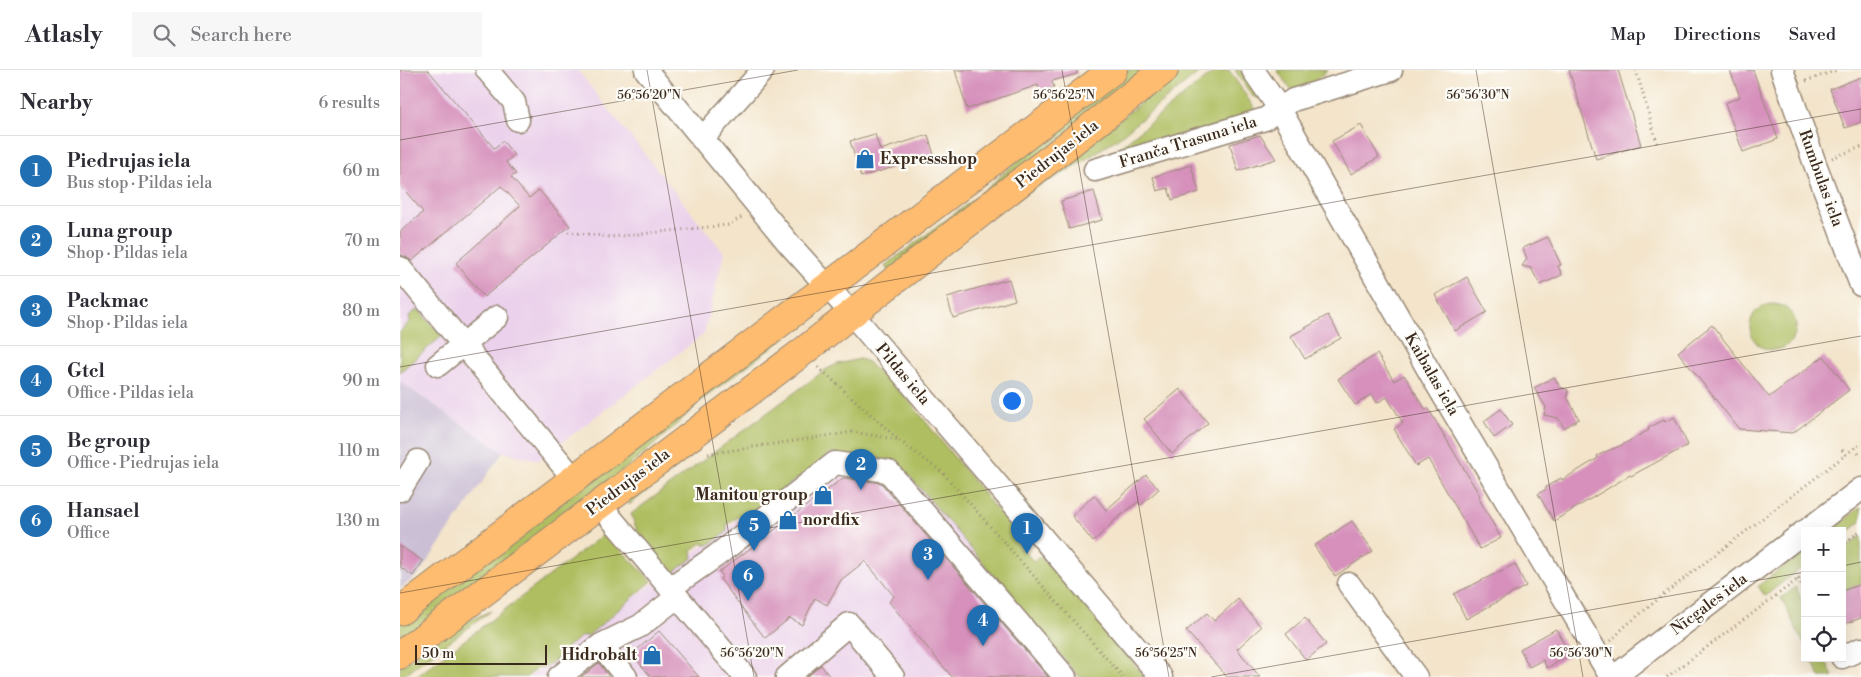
<!DOCTYPE html>
<meta charset="utf-8">
<style>
:root{--surface:#fff;--page:#f7f7f7;--text:#2b2b33;--muted:#7c7c81;--line:#e1e1e2;--accent:#1f6fb2}
body{margin:0;font-family:"Libre Bodoni",serif;background:var(--page);color:var(--text)}
.controls{position:absolute;right:15px;bottom:15px;display:grid;overflow:hidden;border-radius:0px;box-shadow:0 5px 20px #0002}
.controls button{width:45px;height:45px;display:grid;place-items:center;padding:0;border:0;border-bottom:1px solid var(--line);background:var(--surface);color:var(--text);font:25px sans-serif}
.scale{position:absolute;left:15px;bottom:12px;width:132px;box-sizing:border-box;padding-left:5px;border:2px solid #3b2a1e;border-top:0;font-size:14px;line-height:18px;white-space:nowrap;color:#3b2a1e;-webkit-text-stroke:4px #fdfcf7;paint-order:stroke}
.you{position:absolute;left:611px;top:330px;width:18px;height:18px;margin:-12px;border:4px solid #fff;border-radius:50%;background:#1a73e8;box-shadow:0 0 0 8px #1a73e833}
.badge{display:grid;place-items:center;width:32px;height:32px;border-radius:50%;background:var(--accent);color:#fff;font-size:16px;font-weight:700}
.pin{position:absolute;translate:-50% -41px;filter:drop-shadow(0 1px 2px #0008)}
.pin::after{content:'';position:absolute;top:26px;width:18px;height:15px;background:inherit;clip-path:polygon(0 0,100% 0,50% 100%)}
.list{margin:0;padding:0;list-style:none}
h2{display:flex;justify-content:space-between;align-items:center;height:65px;margin:0;padding:0 20px;font-size:21px}
h2 small{font-size:16px;font-weight:400;color:var(--muted)}
.list li{display:grid;grid-template-columns:32px 1fr auto;gap:15px;align-items:center;box-sizing:border-box;height:70px;padding:0 20px;border-top:1px solid var(--line)}
.list b{display:block;font-size:19px;white-space:nowrap}
.list p{margin:0;font-size:16px;white-space:nowrap;color:var(--muted)}
.list em{font-size:16px;font-style:normal;color:var(--muted)}
.icon{flex:none;width:28px;height:28px;fill:none;stroke:currentColor;stroke-width:2;stroke-linecap:round;stroke-linejoin:round}
.map{position:relative;flex:none;width:1461px;height:607px;overflow:hidden}
header{display:flex;align-items:center;gap:30px;box-sizing:border-box;height:70px;padding:0 25px;background:var(--surface);border-bottom:1px solid var(--line)}
header strong{font-size:24px}
nav{display:flex;gap:28px;margin-inline-start:auto;font-size:18px}
.search{width:350px;height:45px;background:var(--page);display:flex;align-items:center;gap:12px;box-sizing:border-box;padding:0 18px;border-radius:0px;color:var(--muted);font-size:19px}
main{display:flex}
aside{flex:1;background:var(--surface)}
.map>svg:first-child{display:block}
.built{fill:#ebd1eb}
.industrial{fill:#cbbfd5}
.green{fill:#afbe61;stroke:#757440}
.building{fill:#d690bb}
.lines{fill:none;stroke-linecap:round;stroke-linejoin:round}
.minor-casing{stroke:#978774;stroke-width:25}
.major-casing{stroke:#978774;stroke-width:30}
.path{stroke:#978774;stroke-width:3;stroke-dasharray:1 4;stroke-linecap:butt}
.minor{stroke:#fff;stroke-width:22}
.major{stroke:#fdbc70;stroke-width:28}
.ticks{fill:none;stroke:#3b2a1e;stroke-width:1;stroke-opacity:0.45}
.labels{text-anchor:middle;dominant-baseline:central;stroke-width:4.5;stroke-linejoin:round;paint-order:stroke}
.street-label{font-size:16px;fill:#3b2a1e;stroke:#fdfcf7}
.poi-label{font-size:16px;font-weight:bold;fill:#3b2a1e;stroke:#fdfcf7;text-anchor:start}
.ticks-label{font-size:12px;text-anchor:middle;fill:#3b2a1e;stroke:#fdfcf7;stroke-width:4.5;stroke-linejoin:round;paint-order:stroke}
</style>
<header>
<strong>Atlasly</strong>
<div class="search"><svg class="icon" aria-label="search" viewBox="0 0 24 24"><circle cx="10" cy="10" r="6"/><path d="M15 15l6 6"/></svg>Search here</div>
<nav><a>Map</a><a>Directions</a><a>Saved</a></nav>
</header>
<main>
<aside>
<h2>Nearby<small>6 results</small></h2>
<ul class="list">
<li><span class="badge">1</span><div><b>Piedrujas iela</b><p>Bus stop · Pildas iela</p></div><em>60 m</em></li>
<li><span class="badge">2</span><div><b>Luna group</b><p>Shop · Pildas iela</p></div><em>70 m</em></li>
<li><span class="badge">3</span><div><b>Packmac</b><p>Shop · Pildas iela</p></div><em>80 m</em></li>
<li><span class="badge">4</span><div><b>Gtcl</b><p>Office · Pildas iela</p></div><em>90 m</em></li>
<li><span class="badge">5</span><div><b>Be group</b><p>Office · Piedrujas iela</p></div><em>110 m</em></li>
<li><span class="badge">6</span><div><b>Hansael</b><p>Office</p></div><em>130 m</em></li>
</ul>
</aside>
<div class="map">
<svg width="1461" height="607" viewBox="0 0 1461 607">
<rect width="100%" height="100%" fill="#fdfcf7"/>
<filter id="ink" filterUnits="userSpaceOnUse"><feTurbulence type="fractalNoise" baseFrequency=".02" numOctaves="2"/><feDisplacementMap in="SourceGraphic" scale="10" xChannelSelector="R" yChannelSelector="G"/><feConvolveMatrix kernelMatrix="1 2 1 2 8 2 1 2 1" color-interpolation-filters="sRGB"/></filter>
<filter id="wash" filterUnits="userSpaceOnUse"><feTurbulence type="fractalNoise" baseFrequency=".0096" numOctaves="4" result="noise"/><feDisplacementMap in="SourceGraphic" scale="20" xChannelSelector="R" yChannelSelector="G"/><feGaussianBlur stdDeviation="1.12" result="paint"/><feColorMatrix in="noise" values="0 0 0 0 0 0 0 0 0 0 0 0 0 0 0 0 0 1.4 0 .05"/><feComposite in="paint" operator="in"/></filter>
<g filter="url(#wash)">
<rect width="100%" height="100%" fill="#f3e4ca"/>
<!-- built -->
<path class="built" d="M 0,0 L 177,0 L 324,183 L 304,264 L 139,390 L 103,382 L 0,312 Z
M 431,379 L 510,382 L 701,607 L 129,607 Z"/>
<!-- industrial -->
<path class="industrial" d="M 0,312 L 103,382 L 18,505 L 0,519 Z"/>
<!-- green -->
<path class="green" d="M 728,0 L 749,0 L 488,201 L 485,196 L 586,120 L 648,62 Z
M 781,0 L 802,0 L 718,68 L 666,102 L 617,127 L 708,59 Z
M 816,0 L 829,0 L 855,39 L 851,47 L 711,84 Z
M 835,0 L 840,0 L 860,29 L 852,26 Z
M 877,0 L 928,0 L 910,15 L 891,20 Z
M1350 257a23 23 0 1 1 46 0a23 23 0 1 1-46 0Z
M 18,239 L 42,266 L 0,302 L 0,262 L 10,251 L 9,246 Z
M 384,262 L 386,267 L 296,334 L 291,341 L 239,388 L 0,570 L 0,553 Z
M 460,289 L 468,292 L 479,304 L 485,301 L 599,443 L 604,443 L 615,461 L 611,465 L 633,491 L 639,487 L 649,494 L 745,607 L 679,607 L 497,391 L 431,383 L 347,447 L 338,447 L 327,454 L 327,462 L 309,475 L 302,473 L 292,480 L 293,488 L 268,506 L 236,458 L 231,444 L 425,300 L 437,294 Z
M 299,380 L 229,435 L 230,426 L 265,399 Z
M 1461,437 L 1461,452 L 1442,467 L 1442,461 L 1430,461 Z
M 203,465 L 212,471 L 252,511 L 188,566 L 182,566 L 167,577 L 165,583 L 144,598 L 138,597 L 127,607 L 16,607 Z
M 1461,466 L 1461,514 L 1442,521 L 1442,481 Z
M 1405,480 L 1405,495 L 1365,526 L 1358,516 Z
M 1396,517 L 1405,539 L 1405,576 L 1381,528 Z
M 91,541 L 1,607 L 0,607 L 0,597 L 58,555 Z
M 1411,588 L 1425,588 L 1433,607 L 1420,607 Z"/>
<g id="blocks">
<!-- building -->
<path class="building" d="M 0,0 L 28,0 L 94,78 L 103,71 L 114,85 L 106,92 L 116,104 L 111,107 L 129,128 L 139,120 L 170,156 L 84,227 L 56,193 L 120,136 L 101,116 L 12,191 L 2,185 L 0,184 L 0,162 L 23,142 L 0,115 Z
M 555,0 L 677,0 L 677,4 L 652,11 L 654,18 L 640,22 L 638,15 L 567,39 Z
M 1169,0 L 1218,0 L 1241,75 L 1196,89 Z
M 1330,0 L 1353,0 L 1378,69 L 1343,82 L 1325,33 L 1340,27 Z
M 1461,7 L 1461,52 L 1445,58 L 1430,19 Z
M 961,55 L 979,87 L 951,104 L 932,71 Z
M 475,64 L 480,80 L 528,65 L 534,85 L 461,107 L 450,71 Z
M 860,65 L 876,89 L 838,101 L 830,74 Z
M 791,95 L 799,122 L 772,130 L 768,118 L 757,121 L 753,107 Z
M 694,121 L 702,150 L 669,159 L 661,131 Z
M 1148,167 L 1161,195 L 1158,196 L 1162,205 L 1140,215 L 1131,198 L 1122,196 L 1127,189 L 1123,178 Z
M 1067,207 L 1087,242 L 1055,261 L 1035,225 Z
M 609,209 L 615,230 L 553,248 L 547,227 Z
M 928,245 L 941,268 L 905,289 L 891,266 Z
M 1312,255 L 1369,327 L 1424,286 L 1449,320 L 1393,363 L 1339,359 L 1278,282 Z
M 977,284 L 994,311 L 1004,305 L 1026,340 L 1028,338 L 1080,426 L 1078,427 L 1101,468 L 1080,479 L 1028,389 L 1016,396 L 994,359 L 1003,353 L 987,327 L 977,333 L 972,324 L 955,335 L 938,309 Z
M 1154,307 L 1160,317 L 1168,320 L 1167,327 L 1179,349 L 1164,358 L 1158,348 L 1144,345 L 1146,337 L 1134,318 Z
M 780,319 L 808,353 L 772,384 L 744,349 Z
M 1101,339 L 1112,355 L 1094,368 L 1084,351 Z
M 1274,347 L 1288,375 L 1231,406 L 1230,405 L 1154,451 L 1138,424 L 1146,419 L 1146,417 L 1161,408 L 1162,410 L 1190,393 L 1198,388 L 1197,386 L 1205,382 L 1222,375 L 1249,360 L 1248,358 L 1264,350 L 1265,352 Z
M 746,405 L 759,419 L 741,435 L 738,432 L 715,450 L 693,472 L 672,446 L 694,425 L 706,440 Z
M 443,408 L 481,413 L 648,607 L 552,607 L 489,532 L 494,526 L 465,491 L 441,510 L 427,535 L 415,528 L 402,555 L 390,548 L 365,568 L 320,509 L 323,506 L 319,502 Z
M 952,451 L 973,481 L 935,506 L 914,476 Z
M 0,476 L 23,491 L 13,506 L 0,497 Z
M 1115,494 L 1126,516 L 1066,549 L 1054,524 Z
M 1461,514 L 1461,548 L 1442,555 L 1442,521 Z
M 838,529 L 861,557 L 837,579 L 860,607 L 827,607 L 786,561 L 807,543 L 814,551 Z
M 905,548 L 926,574 L 906,590 L 886,564 Z
M 1156,559 L 1170,585 L 1147,598 L 1143,590 L 1129,597 L 1120,579 Z
M 259,561 L 299,607 L 251,607 L 232,584 Z
M 199,593 L 209,607 L 181,607 Z
M 421,595 L 430,607 L 407,607 Z"/>
</g>
</g>
<g filter="url(#ink)">
<use href="#blocks" fill-opacity="0" stroke="#978774" stroke-width="1"/>
<g class="lines">
<defs>
<path id="minor" d="M 87,0 L 114,32 L 118,50
M 246,0 L 390,175 L 452,244 L 761,607
M 853,0 L 879,38 L 1032,306 L 1211,607
M 1382,0 L 1415,94 L 1461,215
M 302,69 L 363,0
M 695,100 L 865,49 L 893,30 L 991,0
M 0,198 L 174,409
M 38,295 L 97,247
M 0,420 L 18,391
M 199,434 L 345,607
M 1406,461 L 1461,419
M 949,514 L 1016,607
M 270,518 L 316,486 L 435,393 L 488,401 L 665,607
M 201,575 L 226,607
M 1442,587 L 1461,579
M 159,607 L 201,575 L 240,556 L 277,527
M 387,607 L 449,554 L 493,607
M 1214,607 L 1405,461"/>
<path id="major" d="M 0,541 L 713,0
M 0,585 L 405,280 L 764,0"/>
</defs>
<!-- minor casing -->
<use href="#minor" class="minor-casing"/>
<!-- major casing -->
<use href="#major" class="major-casing"/>
<!-- path -->
<path class="path" d="M 1236,0 L 1257,73
M 1406,11 L 1437,0
M 1432,88 L 1461,77
M 168,162 L 211,167 L 328,155 L 342,147
M 418,297 L 499,370 L 543,403 L 723,607
M 1455,378 L 1461,386
M 1442,380 L 1446,385
M 308,384 L 453,362 L 499,370
M 1442,475 L 1461,460
M 1398,509 L 1405,527
M 1211,571 L 1223,558 L 1268,521 L 1461,373
M 1267,607 L 1405,504"/>
<!-- minor -->
<use href="#minor" class="minor"/>
<!-- major -->
<use href="#major" class="major"/>
</g>
</g>
<!-- ticks -->
<path class="ticks" d="M 247,0 L 354,607M 662,0 L 769,607M 1076,0 L 1183,607M 0,70 L 398,0M 0,297 L 1461,39M 1442,496 L 1461,492M 0,523 L 1461,266M 811,607 L 1405,502"/>
<!-- icons -->
<defs>
<symbol id="shop-bare" viewBox="-9 -9 18 18"><path d="M-5-2.5h2.3a2.7 3.5 0 0 1 5.4 0H5L5.5 6h-11ZM-1.5-2.5h3a1.5 2.3 0 0 0-3 0Z" fill="#1f6fb2" stroke="#fdfcf7" stroke-width="2.5" paint-order="stroke"/></symbol>
</defs>
<g fill-rule="evenodd">
<use href="#shop-bare" x="451" y="75" width="28" height="28"/>
<use href="#shop-bare" x="409" y="411" width="28" height="28"/>
<use href="#shop-bare" x="374" y="436" width="28" height="28"/>
<use href="#shop-bare" x="238" y="571" width="28" height="28"/>
</g>
<g class="labels">
<!-- street labels -->
<g class="street-label">
<text transform="translate(788 72) rotate(-17)">Franča Trasuna iela</text>
<text transform="translate(657 84) rotate(-38)">Piedrujas iela</text>
<text transform="translate(1421 108) rotate(70)">Rumbulas iela</text>
<text transform="translate(503 304) rotate(50)">Pildas iela</text>
<text transform="translate(1032 304) rotate(60)">Kaibalas iela</text>
<text transform="translate(228 412) rotate(-37)">Piedrujas iela</text>
<text transform="translate(1309 534) rotate(-37)">Nīcgales iela</text>
</g>
<!-- poi labels -->
<g class="poi-label">
<text x="480" y="89">Expressshop</text>
<text x="408" y="425" text-anchor="end">Manitou group</text>
<text x="403" y="450">nordfix</text>
<text x="237" y="585" text-anchor="end">Hidrobalt</text>
</g>
</g>
<g class="ticks-label">
<text x="249" y="29">56°56'20"N</text>
<text x="664" y="29">56°56'25"N</text>
<text x="1078" y="29">56°56'30"N</text>
<text x="352" y="587">56°56'20"N</text>
<text x="766" y="587">56°56'25"N</text>
<text x="1181" y="587">56°56'30"N</text>
</g>
</svg>
<div class="controls">
<button>+</button>
<button>−</button>
<button><svg class="icon" aria-label="locate" viewBox="0 0 24 24"><circle cx="12" cy="12" r="6"/><path d="M12 2v4M12 18v4M2 12h4M18 12h4"/></svg></button>
</div>
<div class="scale">50 m</div>
<div class="you"></div>
<div class="pin badge" style="left:627px;top:484px">1</div>
<div class="pin badge" style="left:461px;top:420px">2</div>
<div class="pin badge" style="left:528px;top:510px">3</div>
<div class="pin badge" style="left:583px;top:576px">4</div>
<div class="pin badge" style="left:354px;top:481px">5</div>
<div class="pin badge" style="left:348px;top:531px">6</div>
</div>
</main>
